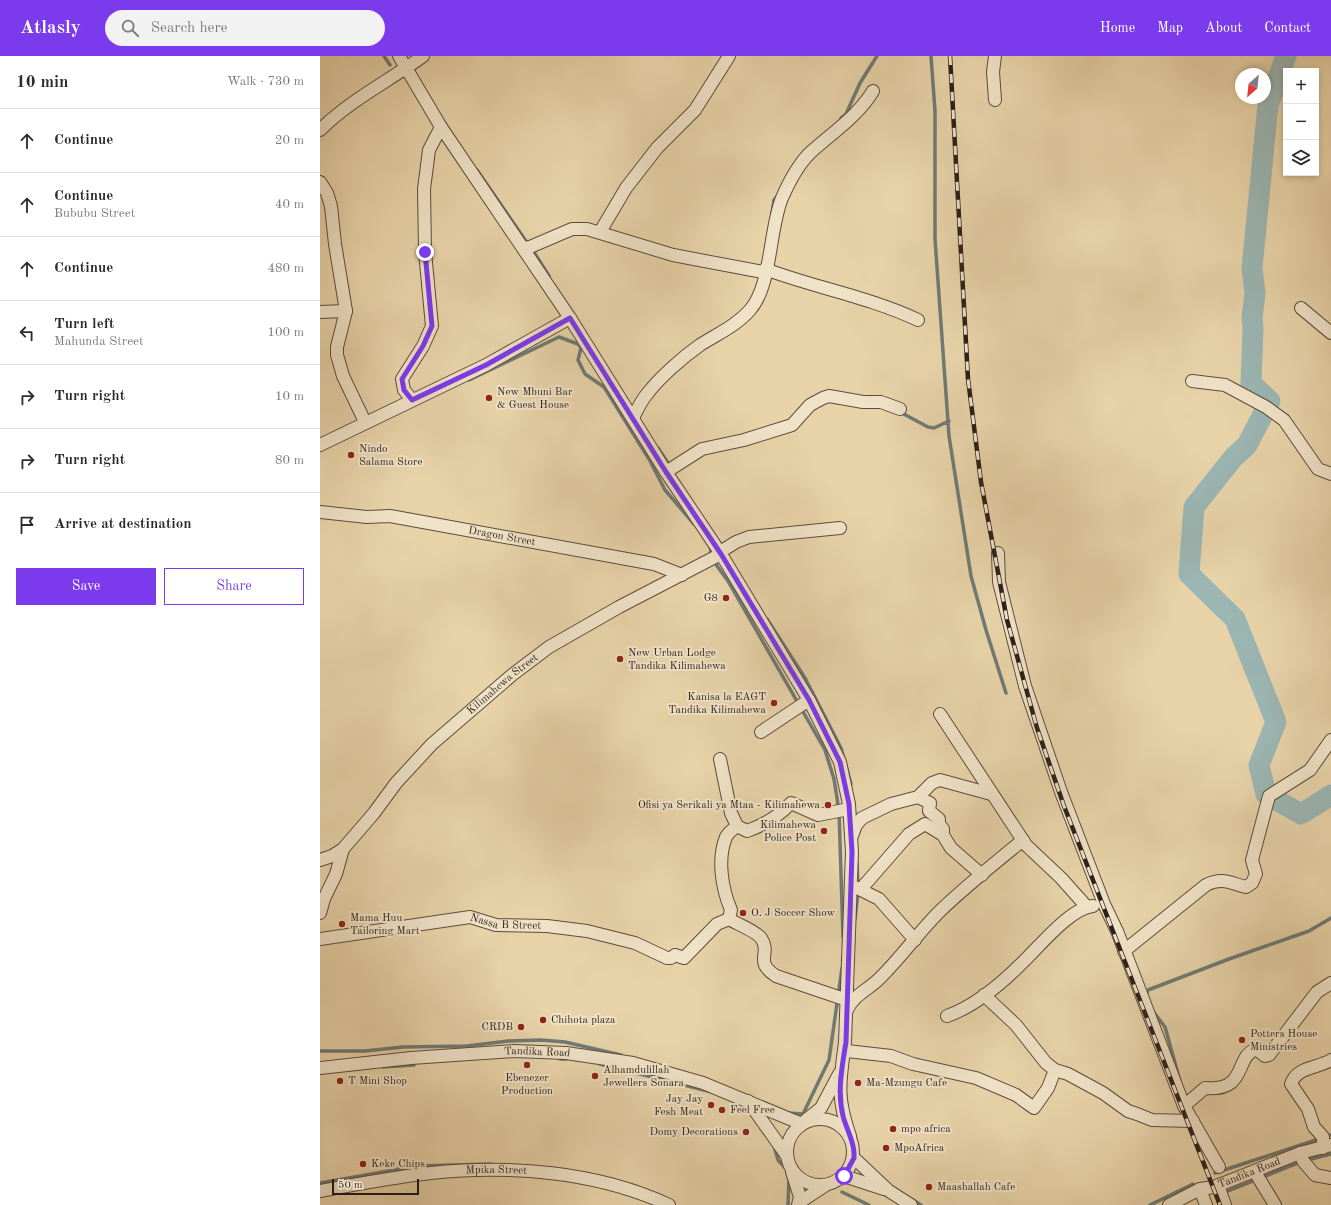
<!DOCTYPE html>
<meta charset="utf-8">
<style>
:root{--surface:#fff;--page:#f2f2f3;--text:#2b2b33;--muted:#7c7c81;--line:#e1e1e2;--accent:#7c3aed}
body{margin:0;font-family:"Old Standard TT",serif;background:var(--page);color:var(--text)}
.controls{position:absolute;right:12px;top:12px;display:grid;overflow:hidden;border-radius:0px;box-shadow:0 2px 6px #0003}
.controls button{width:36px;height:36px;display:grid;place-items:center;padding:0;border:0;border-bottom:1px solid var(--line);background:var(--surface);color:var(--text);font:20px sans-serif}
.compass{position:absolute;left:915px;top:12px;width:36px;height:36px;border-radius:50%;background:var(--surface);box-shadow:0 2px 6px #0003;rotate:207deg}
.scale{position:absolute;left:12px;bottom:10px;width:87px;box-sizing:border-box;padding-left:4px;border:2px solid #2c1f19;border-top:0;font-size:11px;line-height:14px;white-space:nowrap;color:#2c1f19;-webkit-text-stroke:3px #f0e2c7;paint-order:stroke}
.stop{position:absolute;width:12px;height:12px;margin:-9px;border:3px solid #7c3aed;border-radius:50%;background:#fff}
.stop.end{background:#7c3aed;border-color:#fff;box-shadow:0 1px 4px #0008}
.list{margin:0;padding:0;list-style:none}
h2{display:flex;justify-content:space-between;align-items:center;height:52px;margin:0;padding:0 16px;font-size:17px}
h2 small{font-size:13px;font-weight:400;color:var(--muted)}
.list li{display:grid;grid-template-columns:26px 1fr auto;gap:12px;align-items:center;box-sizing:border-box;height:64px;padding:0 16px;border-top:1px solid var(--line)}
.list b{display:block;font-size:15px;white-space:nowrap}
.list p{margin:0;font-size:13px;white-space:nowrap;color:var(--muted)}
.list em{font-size:13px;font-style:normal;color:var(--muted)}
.actions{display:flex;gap:8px;padding:12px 16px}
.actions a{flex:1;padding:9px 0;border:1px solid var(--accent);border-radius:0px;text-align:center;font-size:14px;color:var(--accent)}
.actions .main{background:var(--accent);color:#fff}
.icon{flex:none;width:22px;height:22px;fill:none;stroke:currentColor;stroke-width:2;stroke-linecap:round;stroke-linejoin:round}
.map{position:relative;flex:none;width:1011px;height:1149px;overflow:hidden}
header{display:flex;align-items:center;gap:24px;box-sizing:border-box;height:56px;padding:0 20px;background:var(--accent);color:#fff}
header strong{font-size:19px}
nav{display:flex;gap:22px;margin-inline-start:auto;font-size:14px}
.search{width:280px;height:36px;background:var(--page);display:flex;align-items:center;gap:10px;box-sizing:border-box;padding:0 14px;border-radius:22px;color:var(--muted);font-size:15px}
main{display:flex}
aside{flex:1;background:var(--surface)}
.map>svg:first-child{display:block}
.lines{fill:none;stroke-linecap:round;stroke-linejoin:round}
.stream{stroke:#6f7a75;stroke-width:3.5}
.river{stroke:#9bb6b3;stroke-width:21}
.minor-casing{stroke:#5b4c3d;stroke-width:14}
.minor{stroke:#f0e2c7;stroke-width:12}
.rail-casing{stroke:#2c1f19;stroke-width:4.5}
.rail{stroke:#f0e2c7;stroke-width:3;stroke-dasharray:9;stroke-linecap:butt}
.route{stroke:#7c3aed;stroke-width:5}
.poi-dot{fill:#8f2418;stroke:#f0e2c7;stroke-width:1.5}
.labels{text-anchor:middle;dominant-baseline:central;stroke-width:4;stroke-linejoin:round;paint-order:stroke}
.poi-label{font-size:11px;fill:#2c1f19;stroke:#f0e2c7;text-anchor:start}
.street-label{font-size:11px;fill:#2c1f19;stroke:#f0e2c7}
</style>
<header>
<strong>Atlasly</strong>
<div class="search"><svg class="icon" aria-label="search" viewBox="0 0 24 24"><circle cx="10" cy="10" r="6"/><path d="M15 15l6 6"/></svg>Search here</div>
<nav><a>Home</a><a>Map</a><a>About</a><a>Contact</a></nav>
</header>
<main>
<aside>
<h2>10 min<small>Walk · 730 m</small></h2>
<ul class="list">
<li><svg class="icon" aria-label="ahead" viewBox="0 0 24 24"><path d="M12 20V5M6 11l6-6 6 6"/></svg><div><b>Continue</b></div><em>20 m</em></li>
<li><svg class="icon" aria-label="ahead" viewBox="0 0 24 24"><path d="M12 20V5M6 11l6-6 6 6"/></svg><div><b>Continue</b><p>Bububu Street</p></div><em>40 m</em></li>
<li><svg class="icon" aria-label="ahead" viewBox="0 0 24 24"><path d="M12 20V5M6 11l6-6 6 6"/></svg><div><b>Continue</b></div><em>480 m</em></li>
<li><svg class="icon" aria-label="left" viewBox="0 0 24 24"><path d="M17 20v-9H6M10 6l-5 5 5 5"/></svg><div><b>Turn left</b><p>Mahunda Street</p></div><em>100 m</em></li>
<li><svg class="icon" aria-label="right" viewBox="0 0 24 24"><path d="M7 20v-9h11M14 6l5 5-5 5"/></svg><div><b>Turn right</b></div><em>10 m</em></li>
<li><svg class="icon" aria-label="right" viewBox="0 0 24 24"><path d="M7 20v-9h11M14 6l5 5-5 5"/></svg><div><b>Turn right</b></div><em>80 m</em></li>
<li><svg class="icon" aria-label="arrive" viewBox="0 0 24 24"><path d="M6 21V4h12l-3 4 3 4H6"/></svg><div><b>Arrive at destination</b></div></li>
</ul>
<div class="actions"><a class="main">Save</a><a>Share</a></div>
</aside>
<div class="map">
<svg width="1011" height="1149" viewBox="0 0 1011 1149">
<rect width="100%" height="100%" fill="#e8d3a9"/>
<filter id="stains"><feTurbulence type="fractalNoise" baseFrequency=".005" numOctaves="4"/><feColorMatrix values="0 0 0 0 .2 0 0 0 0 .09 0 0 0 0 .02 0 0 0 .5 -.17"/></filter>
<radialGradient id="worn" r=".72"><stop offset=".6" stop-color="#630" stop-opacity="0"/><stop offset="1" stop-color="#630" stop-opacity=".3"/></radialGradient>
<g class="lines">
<!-- stream -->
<path class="stream" d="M 64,0 L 70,9
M 611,0 L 615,55 L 615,183 L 629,380 L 651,520 L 666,574 L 686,637
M 521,62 L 526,58 L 540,27 L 557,0
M 157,114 L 208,188
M 452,157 L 454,144 L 458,139
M 212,193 L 229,220
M 149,324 L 239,281 L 258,288 L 261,292 L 258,304 L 265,318 L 284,331 L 329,403 L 345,434 L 374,468
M 580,356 L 608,371 L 614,372 L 629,365
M 338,392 L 350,410
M 390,489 L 392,503 L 408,525 L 505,694 L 514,723 L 519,755 L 523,881
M 447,563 L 485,622 L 521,692 L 531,728
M 537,806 L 538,829
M 535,863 L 538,836
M 826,940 L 828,934 L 909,903 L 989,875 L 1011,862
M 832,954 L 845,971 L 860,1025
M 0,995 L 45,995 L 83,991 L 147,990 L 188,985 L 221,984 L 245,986 L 301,999
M 240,1003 L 247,1003
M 280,1008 L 388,1035
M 63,1011 L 94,1009
M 468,1057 L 483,1058 L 509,1004 L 522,912
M 454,1090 L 458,1104 L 469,1116
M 895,1117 L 1011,1079
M 0,1127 L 97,1110 L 171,1108
M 522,1136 L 549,1149
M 903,1137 L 983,1105 L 1011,1098
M 593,1144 L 601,1149
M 468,1149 L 469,1122
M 830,1149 L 873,1128"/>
<!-- river -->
<path class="river" d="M 966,0 L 948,49 L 932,212 L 935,237 L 932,262 L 933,272 L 931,327 L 950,345 L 927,389 L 913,402 L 874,451 L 869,518 L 915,563 L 956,666 L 939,709 L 946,738 L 981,758 L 1011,739"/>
<defs>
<g id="minor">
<path d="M 79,0 L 121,71 L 250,262 L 346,416 L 401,498 L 489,644 L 520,706 L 529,748 L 532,796 L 525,986 C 520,1026 516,1040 530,1080"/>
<path d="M 675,44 L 673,16 L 675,0"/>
<path d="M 0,74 C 30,44 69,25 103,0"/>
<path d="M 0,126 L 7,137 L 11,150 L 15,188 L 26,255 L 17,291 L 17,299 L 23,320 L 45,366"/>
<path d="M 280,176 L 306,132 L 337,92 L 375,54 L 409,0"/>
<path d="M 203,192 L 210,191 L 252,173 L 267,173 L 353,199 L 443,216 L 445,213 C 496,232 549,241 598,264"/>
<path d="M 981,252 L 1011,277"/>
<path d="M 0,256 L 26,255"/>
<path d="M 872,325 L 905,329 L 946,351 L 964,364 L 998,413 L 1011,418"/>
<path d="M 92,344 L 84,334 L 82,323 L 103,290 L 112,270 L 105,196 L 104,133 L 109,94 L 121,71"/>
<path d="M 313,362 C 317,354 321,345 327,338 C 340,321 363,301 380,289 C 397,278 416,270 430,254 C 452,229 449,173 462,142 C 469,126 478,108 491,96 C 513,76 537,61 553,35"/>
<path d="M 0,389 L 166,309 L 250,262"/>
<path d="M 346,416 L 382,393 L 424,384 L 472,369 L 490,349 L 503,342 L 509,340 L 543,346 L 561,346 L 580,353"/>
<path id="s1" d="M 0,456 L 47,461 L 70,460 L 334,508 L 362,519"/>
<path d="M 400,496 L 416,486 L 429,481 L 520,472"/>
<path d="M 678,497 L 679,526 L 705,630 L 741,736 L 784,848 L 797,875 L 864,1050 L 899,1111"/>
<path d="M 620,658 L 706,789 L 741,822 L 766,850"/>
<path d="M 441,676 L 489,644"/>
<path d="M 598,741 L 610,747 L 609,755 L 619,763 L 619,768 L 623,773 L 623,779"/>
<path d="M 417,770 L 427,775 C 444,769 458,761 471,747 L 498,759 L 529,753"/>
<path d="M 532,780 L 536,769 L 542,762 L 571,748 L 598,741 L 612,727 L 620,724 L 671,738"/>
<path id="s2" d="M 0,804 L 12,800 L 23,793 L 54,757 L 76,727 L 112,688 L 192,619 L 229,591 L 299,551 L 401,498"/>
<path d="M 535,831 L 559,843 L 595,884"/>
<path d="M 541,833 L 589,778 L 605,768 L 623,779 L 631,792 L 662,819"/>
<path d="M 0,857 L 4,843 L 16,818 L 23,793"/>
<path d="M 409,863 C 417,868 436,875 441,882 C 452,898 433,905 456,920 L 527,944"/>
<path id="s3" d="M 0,883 L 150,861 L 176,869 L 227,870 L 267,875 L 315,887 L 347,902 L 351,902 L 355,899 L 364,902 L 397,868 L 409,863 L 411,854 C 402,833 397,803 406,781 C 408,777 413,773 417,770 L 411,757 L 400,703"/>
<path d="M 804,895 L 886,829 C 902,821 910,827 926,831 L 932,827 L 936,818 L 932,804 L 949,740 L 990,714 L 1011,684"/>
<path d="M 664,939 L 696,969 L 726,1007 L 735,1014 L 748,1018 L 783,1037 L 808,1055 L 817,1058 L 832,1064 L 873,1065"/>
<path d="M 527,954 C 534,938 550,933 561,921 C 582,900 599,876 620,855 C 646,830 675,807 703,784"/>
<path d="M 627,960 C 655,950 681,928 702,907 C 719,891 750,852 773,850"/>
<path d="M 524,998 L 527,995 L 571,1000 L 593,1008 L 656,1022 L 696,1039 L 714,1052 L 728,1032 L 735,1014"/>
<path id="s4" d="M 0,1012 L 91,1002 L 194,995 L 246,997 L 313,1007 L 383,1027 L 482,1068"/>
<path d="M 428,1045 L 467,1100"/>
<path d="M 864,1050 L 885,1032 C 928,1036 914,1001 936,993 L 945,1000 L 949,999 L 997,936 L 1011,927"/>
<circle cx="500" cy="1096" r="33"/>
<path d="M 486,1064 L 501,1052 L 519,1018"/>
<path d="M 1003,1092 L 1003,1081 L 994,1071 L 988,1053 L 971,1028 C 977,1010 999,1012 1011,1004"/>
<path d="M 980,1097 L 983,1105 L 995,1119 L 1011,1122"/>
<path d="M 534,1102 L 569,1135 L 591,1149"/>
<path d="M 472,1116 L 480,1141 L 478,1149"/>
<path d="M 935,1116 L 955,1149"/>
<path d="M 524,1120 L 564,1133"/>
<path d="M 898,1129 L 905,1149"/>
<path d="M 880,1133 L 886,1149"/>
<path id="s5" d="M 0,1135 C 37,1128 74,1121 111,1117 C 190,1109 276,1115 349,1149"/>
<path d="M 479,1149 L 483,1144 L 506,1129"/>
<path id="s6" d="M 849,1149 L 880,1133 L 894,1131 L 980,1097 L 1011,1089"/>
</g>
</defs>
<!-- minor casing -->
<use href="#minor" class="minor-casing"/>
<!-- minor -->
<use href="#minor" class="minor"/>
<defs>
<path id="rail" d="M 630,0 L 648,323 L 661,426 L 687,564 L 717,672 L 744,750 L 900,1149"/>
</defs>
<!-- rail casing -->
<use href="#rail" class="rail-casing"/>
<!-- rail -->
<use href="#rail" class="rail"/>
</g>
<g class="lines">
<!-- route -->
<path class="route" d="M 105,196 L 112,270 L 103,290 L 82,323 L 84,334 L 92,344 L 166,309 L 250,262 L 346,416 L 401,498 L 489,644 L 520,706 L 529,748 L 532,796 L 526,986 C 522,1011 517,1035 523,1060 C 526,1072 533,1083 534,1096 L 534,1102 L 524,1120"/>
</g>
<!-- markers -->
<g class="poi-dot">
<circle cx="169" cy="342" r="4"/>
<circle cx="31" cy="399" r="4"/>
<circle cx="406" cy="542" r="4"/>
<circle cx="300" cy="603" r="4"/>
<circle cx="454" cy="647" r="4"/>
<circle cx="508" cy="749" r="4"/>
<circle cx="504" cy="775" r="4"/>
<circle cx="423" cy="857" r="4"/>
<circle cx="22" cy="868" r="4"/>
<circle cx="223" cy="964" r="4"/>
<circle cx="201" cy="971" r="4"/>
<circle cx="922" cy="984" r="4"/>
<circle cx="207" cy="1009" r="4"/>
<circle cx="275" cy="1020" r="4"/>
<circle cx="20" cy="1025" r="4"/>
<circle cx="538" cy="1027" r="4"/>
<circle cx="391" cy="1049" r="4"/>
<circle cx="402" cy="1054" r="4"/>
<circle cx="573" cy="1073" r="4"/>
<circle cx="426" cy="1076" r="4"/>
<circle cx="566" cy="1092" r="4"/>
<circle cx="43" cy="1108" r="4"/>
<circle cx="609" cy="1131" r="4"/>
</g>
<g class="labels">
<!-- poi labels -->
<g class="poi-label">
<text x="177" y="336">New Mbuni Bar<tspan x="177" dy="13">&amp; Guest House</tspan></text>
<text x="39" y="393">Nindo<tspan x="39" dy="13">Salama Store</tspan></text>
<text x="398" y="542" text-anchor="end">G8</text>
<text x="308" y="597">New Urban Lodge<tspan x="308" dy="13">Tandika Kilimahewa</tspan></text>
<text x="446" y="641" text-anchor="end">Kanisa la EAGT<tspan x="446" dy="13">Tandika Kilimahewa</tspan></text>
<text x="500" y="749" text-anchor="end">Ofisi ya Serikali ya Mtaa - Kilimahewa</text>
<text x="496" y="769" text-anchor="end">Kilimahewa<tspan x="496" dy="13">Police Post</tspan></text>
<text x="431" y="857">O. J Soccer Show</text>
<text x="30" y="862">Mama Huu<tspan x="30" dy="13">Tailoring Mart</tspan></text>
<text x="231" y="964">Chihota plaza</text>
<text x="193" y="971" text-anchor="end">CRDB</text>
<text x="930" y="978">Potters House<tspan x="930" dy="13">Ministries</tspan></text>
<text x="283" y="1014">Alhamdulillah<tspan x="283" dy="13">Jewellers Sonara</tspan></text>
<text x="207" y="1022" text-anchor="middle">Ebenezer<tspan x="207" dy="13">Production</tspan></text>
<text x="28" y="1025">T Mini Shop</text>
<text x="546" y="1027">Ma-Mzungu Cafe</text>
<text x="383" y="1043" text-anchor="end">Jay Jay<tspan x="383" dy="13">Fesh Meat</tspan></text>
<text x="410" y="1054">Feel Free</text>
<text x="581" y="1073">mpo africa</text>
<text x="418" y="1076" text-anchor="end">Domy Decorations</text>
<text x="574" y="1092">MpoAfrica</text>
<text x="51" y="1108">Keke Chips</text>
<text x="617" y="1131">Maashallah Cafe</text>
</g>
<!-- street labels -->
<g class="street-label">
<text stroke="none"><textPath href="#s1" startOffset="184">Dragon Street</textPath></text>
<text stroke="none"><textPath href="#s2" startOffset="256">Kilimahewa Street</textPath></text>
<text stroke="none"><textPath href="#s3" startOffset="188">Nassa B Street</textPath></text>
<text stroke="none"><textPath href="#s4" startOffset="218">Tandika Road</textPath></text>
<text stroke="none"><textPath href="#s5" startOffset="178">Mpika Street</textPath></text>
<text stroke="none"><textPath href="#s6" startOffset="87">Tandika Road</textPath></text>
</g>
</g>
<rect width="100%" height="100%" filter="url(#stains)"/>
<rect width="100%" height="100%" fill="url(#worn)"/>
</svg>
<div class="controls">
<button>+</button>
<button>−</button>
<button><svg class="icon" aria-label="layers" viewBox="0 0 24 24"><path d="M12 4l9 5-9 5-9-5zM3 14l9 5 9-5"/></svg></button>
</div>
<svg class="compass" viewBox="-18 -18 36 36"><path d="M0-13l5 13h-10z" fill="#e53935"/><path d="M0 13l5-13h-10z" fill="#7c7c81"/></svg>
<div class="scale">50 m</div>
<div class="stop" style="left:524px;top:1120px"></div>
<div class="stop end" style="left:105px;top:196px"></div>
</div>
</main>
